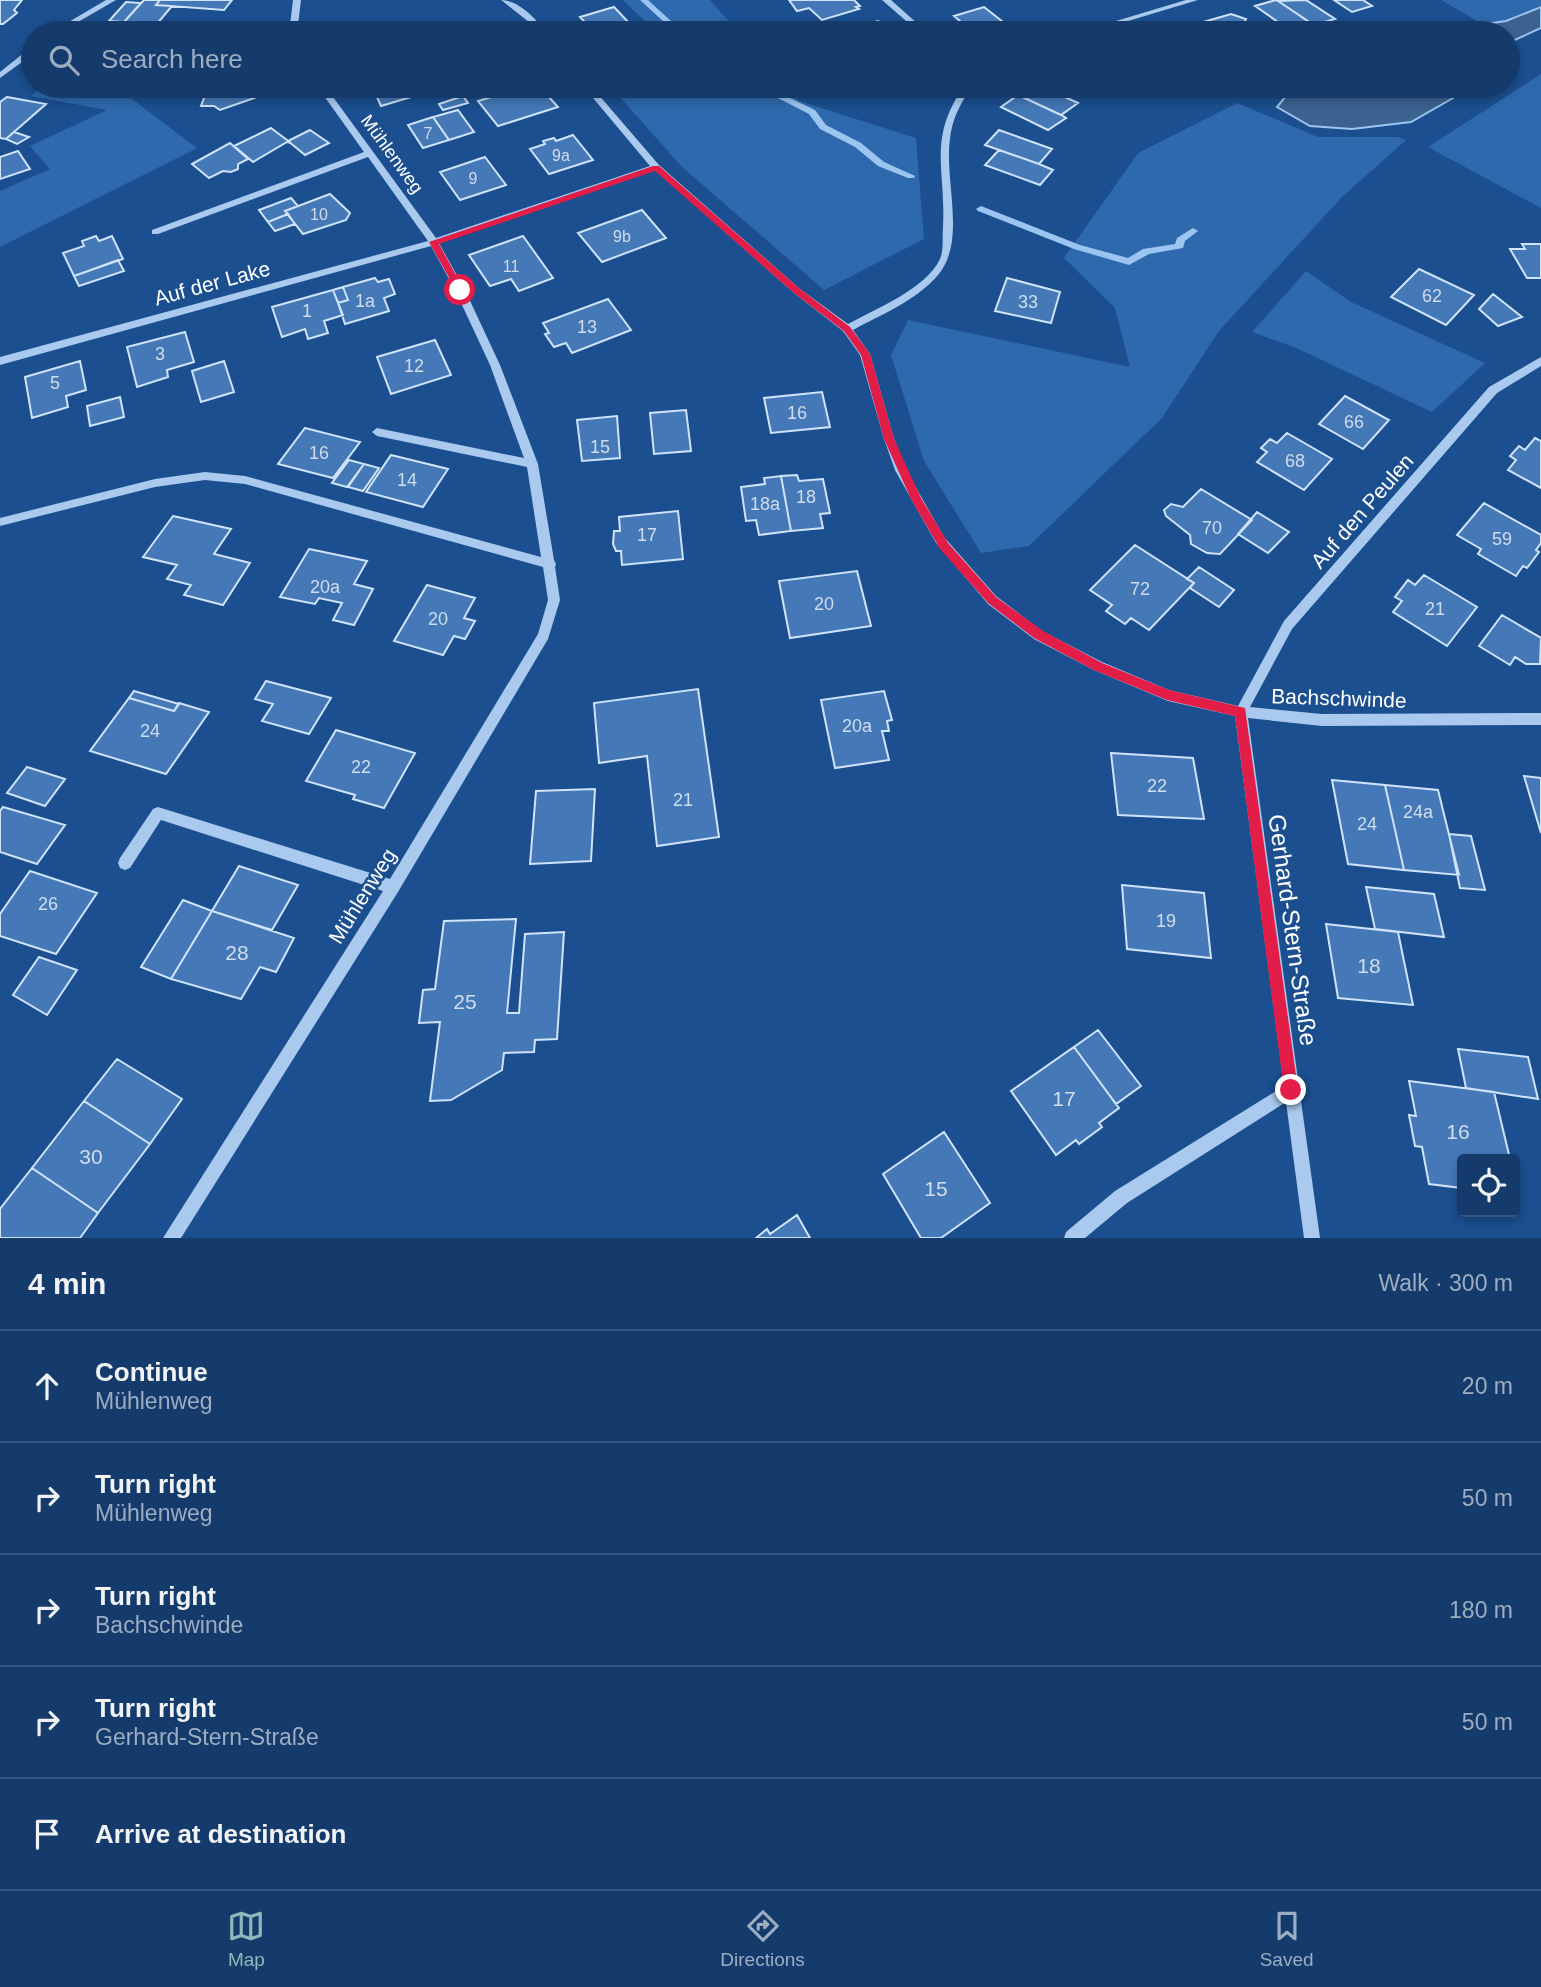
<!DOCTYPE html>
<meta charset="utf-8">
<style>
:root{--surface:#143b6b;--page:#214673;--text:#f1f3f6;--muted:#9dadc1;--line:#33557e;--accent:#8bbbb9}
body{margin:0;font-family:Arial,sans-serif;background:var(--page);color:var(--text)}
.controls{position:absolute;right:21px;bottom:21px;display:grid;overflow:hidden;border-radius:7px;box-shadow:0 4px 10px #0003}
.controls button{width:63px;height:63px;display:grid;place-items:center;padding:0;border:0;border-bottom:2px solid var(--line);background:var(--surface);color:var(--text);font:35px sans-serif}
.stop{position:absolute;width:21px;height:21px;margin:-16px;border:5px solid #e11d48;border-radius:50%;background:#fff}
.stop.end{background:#e11d48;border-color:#fff;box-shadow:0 2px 7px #0008}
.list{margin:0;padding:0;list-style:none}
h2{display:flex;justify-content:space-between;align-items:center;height:91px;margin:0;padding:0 28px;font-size:30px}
h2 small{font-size:23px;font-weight:400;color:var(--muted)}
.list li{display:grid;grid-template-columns:46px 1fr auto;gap:21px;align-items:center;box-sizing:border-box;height:112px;padding:0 28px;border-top:2px solid var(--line)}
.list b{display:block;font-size:26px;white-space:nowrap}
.list p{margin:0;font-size:23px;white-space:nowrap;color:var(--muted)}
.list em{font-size:23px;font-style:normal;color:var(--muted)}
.icon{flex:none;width:38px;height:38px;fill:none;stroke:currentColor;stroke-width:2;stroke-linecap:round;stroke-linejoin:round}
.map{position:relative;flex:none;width:1541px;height:1238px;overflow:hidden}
.search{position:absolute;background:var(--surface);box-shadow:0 4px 10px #0003;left:21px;right:21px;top:21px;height:77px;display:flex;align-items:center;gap:18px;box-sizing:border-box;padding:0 24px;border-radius:38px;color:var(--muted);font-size:26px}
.sheet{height:651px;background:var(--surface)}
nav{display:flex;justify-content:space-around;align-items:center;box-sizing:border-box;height:98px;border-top:2px solid var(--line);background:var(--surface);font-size:19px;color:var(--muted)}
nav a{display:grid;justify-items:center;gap:4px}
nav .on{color:var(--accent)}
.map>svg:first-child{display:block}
.green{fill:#2e69ad}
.water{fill:#3c6290;stroke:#9cc4f0;stroke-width:2}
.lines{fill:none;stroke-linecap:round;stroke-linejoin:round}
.stream{fill:#9cc4f0;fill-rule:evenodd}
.building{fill:#4478b7;stroke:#cfe3fa;stroke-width:2}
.minor{fill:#a9c9ee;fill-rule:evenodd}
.route{fill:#e11d48}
.labels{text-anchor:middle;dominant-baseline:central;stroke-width:5;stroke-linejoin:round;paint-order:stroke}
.far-number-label{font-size:16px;fill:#d0dded}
.far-street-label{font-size:18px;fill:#fff;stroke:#1b4f8f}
.number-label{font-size:18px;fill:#d0dded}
.street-label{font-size:21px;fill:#fff;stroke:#1b4f8f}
.near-number-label{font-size:21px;fill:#d0dded}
.near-street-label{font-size:24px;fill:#fff;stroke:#1b4f8f}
</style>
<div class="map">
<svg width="1541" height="1238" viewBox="0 0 1541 1238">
<rect width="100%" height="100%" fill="#1b4f8f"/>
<!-- green -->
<path class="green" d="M 623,0 L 710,0 L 739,33 L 657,33 Z
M 1441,0 L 1541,0 L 1541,7 L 1506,21 L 1484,25 Z
M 1541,74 L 1541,208 L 1428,147 Z
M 644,86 L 785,86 L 799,101 L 916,138 L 924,239 L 824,290 L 682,167 L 617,94 Z
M 42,87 L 113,98 L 124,93 L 197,148 L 0,247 L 0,191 L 50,169 L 30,146 L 107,110 L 31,96 Z
M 1237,103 L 1318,137 L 1398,137 L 1406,140 L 1342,197 L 1219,331 L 1162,418 L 1029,546 L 981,553 L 924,461 L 891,355 L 908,320 L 1130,367 L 1115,308 L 1064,258 L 1138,153 Z
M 1306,271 L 1351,302 L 1485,363 L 1432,412 L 1294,347 L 1252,332 Z"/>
<!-- water -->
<path class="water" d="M 1541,7 L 1541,28 L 1508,43 L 1508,33 L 1424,33 L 1506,21 Z
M 1294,86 L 1464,86 L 1460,94 L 1411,122 L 1352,129 L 1310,126 L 1277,107 Z"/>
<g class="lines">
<!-- stream -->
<path class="stream" d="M 640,0 L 648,0 L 684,33 L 676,33 Z
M 755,86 L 765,86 L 815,110 L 826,125 L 861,143 L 884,162 L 915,176 L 914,178 L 908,178 L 878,166 L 855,147 L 820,129 L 809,114 Z
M 981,206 L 1080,245 L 1128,258 L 1143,249 L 1175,244 L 1177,238 L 1193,228 L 1198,231 L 1185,241 L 1183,248 L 1149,254 L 1129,265 L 1074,249 L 978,211 L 976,209 Z"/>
</g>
<!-- building -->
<path class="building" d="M 0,0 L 22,0 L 14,10 L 17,13 L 3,24 L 0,24 Z
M 144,0 L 160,0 L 156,5 L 172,6 L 156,25 L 124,22 Z
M 160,0 L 232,0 L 224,10 L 156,5 Z
M 789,0 L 854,0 L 860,6 L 856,7 L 859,9 L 822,20 L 809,8 L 797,11 Z
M 1276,0 L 1278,1 L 1312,24 L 1291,31 L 1255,6 Z
M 1306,0 L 1335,19 L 1314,25 L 1278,1 Z
M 1334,0 L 1363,0 L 1372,6 L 1352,12 Z
M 126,2 L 141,3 L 124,22 L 109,21 Z
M 614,7 L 632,26 L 608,33 L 595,33 L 580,17 Z
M 984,7 L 1012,29 L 997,33 L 974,33 L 954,16 Z
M 1231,14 L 1246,19 L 1244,23 L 1258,33 L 1214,33 L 1200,23 Z
M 878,21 L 891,33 L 827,33 L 845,30 Z
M 191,86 L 267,86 L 274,91 L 220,110 L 214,106 L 201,106 L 204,98 Z
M 372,86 L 401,86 L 408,98 L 381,106 Z
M 401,86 L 436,86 L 439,88 L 408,98 Z
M 527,86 L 539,86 L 558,107 L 498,126 L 478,101 Z
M 882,86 L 923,86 L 924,87 L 893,96 Z
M 1025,86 L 1041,86 L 1078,103 L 1061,115 L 1014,93 Z
M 1018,95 L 1061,115 L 1066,118 L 1048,130 L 1001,107 Z
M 463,96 L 468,103 L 443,110 L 439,104 Z
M 7,97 L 46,104 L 6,139 L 0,138 L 0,102 Z
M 458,110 L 474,132 L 449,140 L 433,117 Z
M 433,117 L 449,140 L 423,148 L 408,125 Z
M 271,128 L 291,143 L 287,142 L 253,162 L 234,146 Z
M 310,130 L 329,143 L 305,155 L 288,141 Z
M 999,130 L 1052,149 L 1039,164 L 985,145 Z
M 14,132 L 29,137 L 17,144 L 6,139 Z
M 573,135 L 593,160 L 549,174 L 530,149 L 545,144 L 543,141 L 554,138 L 556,141 Z
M 230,143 L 248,159 L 238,164 L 238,169 L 231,172 L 223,171 L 209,178 L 192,164 Z
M 999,150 L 1039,164 L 1053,170 L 1040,185 L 985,165 Z
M 18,151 L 30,169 L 0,179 L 0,157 Z
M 485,157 L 506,185 L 460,200 L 440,172 Z
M 330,194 L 350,213 L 346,220 L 303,234 L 285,211 Z
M 291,198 L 298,206 L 285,211 L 288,214 L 268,222 L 259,210 Z
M 642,210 L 666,238 L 602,262 L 578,233 Z
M 288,214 L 295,224 L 275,231 L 268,222 Z
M 96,236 L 99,241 L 112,236 L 123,259 L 74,276 L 63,253 L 84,246 L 82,241 Z
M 523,236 L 553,278 L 519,291 L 511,279 L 490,286 L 469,255 Z
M 1522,244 L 1541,244 L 1541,278 L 1527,278 L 1510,249 L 1525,249 Z
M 118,260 L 124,271 L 79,286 L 74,276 Z
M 1419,269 L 1474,295 L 1446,325 L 1391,297 Z
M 375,278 L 378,282 L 389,279 L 395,294 L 384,298 L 389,311 L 345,324 L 338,303 L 348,300 L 343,287 Z
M 1007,278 L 1060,292 L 1051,323 L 995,311 Z
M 343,287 L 348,300 L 338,303 L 333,290 Z
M 333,290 L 343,315 L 324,321 L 328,333 L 308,339 L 305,329 L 282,337 L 272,307 Z
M 1493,294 L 1522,317 L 1498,326 L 1479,309 Z
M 608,299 L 631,330 L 572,353 L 566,343 L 554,347 L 545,334 L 549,333 L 543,323 Z
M 185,332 L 194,362 L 167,370 L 168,377 L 137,387 L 127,347 Z
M 435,340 L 451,375 L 391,394 L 377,357 Z
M 80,361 L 86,390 L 66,396 L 68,407 L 32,418 L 25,377 Z
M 224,361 L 234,392 L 201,402 L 192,371 Z
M 822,392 L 830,427 L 771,433 L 764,398 Z
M 1345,396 L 1389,420 L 1363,449 L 1319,424 Z
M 120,397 L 124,417 L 90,426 L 87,406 Z
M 686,410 L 691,451 L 654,454 L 650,413 Z
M 617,416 L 620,458 L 582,461 L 577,420 Z
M 305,428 L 360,442 L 333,478 L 278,464 Z
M 1287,433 L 1332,459 L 1304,490 L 1257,462 L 1267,452 L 1261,448 L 1270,439 L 1277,443 Z
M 1535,438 L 1541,441 L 1541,488 L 1508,470 L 1516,460 L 1510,456 L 1519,446 L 1525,450 Z
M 391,455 L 448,469 L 423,507 L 366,492 Z
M 349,460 L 364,464 L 347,487 L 332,483 Z
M 364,464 L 379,468 L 363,491 L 348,487 Z
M 797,475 L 799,481 L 823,479 L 830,513 L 820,514 L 823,528 L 791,531 L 781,476 Z
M 781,476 L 791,531 L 759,535 L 756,520 L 746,521 L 741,487 L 765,484 L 764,478 Z
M 1201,489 L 1252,520 L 1220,554 L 1207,553 L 1191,544 L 1190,535 L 1166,516 L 1164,510 L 1171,504 L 1183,507 Z
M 1484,503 L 1541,535 L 1541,543 L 1536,550 L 1539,552 L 1527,568 L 1523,566 L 1516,576 L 1478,554 L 1481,549 L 1457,535 Z
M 678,511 L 683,559 L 622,565 L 621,551 L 616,551 L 613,544 L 614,531 L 620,531 L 619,517 Z
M 1257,512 L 1289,532 L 1268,553 L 1238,534 Z
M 173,516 L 231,529 L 214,554 L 250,563 L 223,605 L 184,595 L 191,585 L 167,579 L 177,565 L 143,557 Z
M 1135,545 L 1194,583 L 1149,630 L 1131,618 L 1125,624 L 1106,611 L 1112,605 L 1090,590 Z
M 309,549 L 367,561 L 354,584 L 373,589 L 354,625 L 333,620 L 342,603 L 319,598 L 315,604 L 280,597 Z
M 1199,567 L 1234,590 L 1219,607 L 1190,588 L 1194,583 L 1187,579 Z
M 857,571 L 871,626 L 790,638 L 779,581 Z
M 1424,575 L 1477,607 L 1447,646 L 1393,612 L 1402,601 L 1395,597 L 1408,580 L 1415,585 Z
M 427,585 L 475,598 L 464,618 L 475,621 L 465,639 L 454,636 L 443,655 L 394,641 Z
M 1502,615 L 1541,638 L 1540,664 L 1526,664 L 1515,657 L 1510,665 L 1479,646 Z
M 266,681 L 331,698 L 309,734 L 262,721 L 273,704 L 255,699 Z
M 698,689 L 719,837 L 657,846 L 647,756 L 599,763 L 594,703 Z
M 134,691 L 179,704 L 174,711 L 129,698 Z
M 884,691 L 892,720 L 887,721 L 889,731 L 882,731 L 889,760 L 835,768 L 821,700 Z
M 129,698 L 174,711 L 179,703 L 209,712 L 166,774 L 90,751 Z
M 336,730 L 415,753 L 384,808 L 353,799 L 355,795 L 306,781 Z
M 1111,753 L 1193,758 L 1204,819 L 1118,815 Z
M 27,767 L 65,779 L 45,806 L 7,793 Z
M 1524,776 L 1541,778 L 1541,833 Z
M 1332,780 L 1385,785 L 1404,870 L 1348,864 Z
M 1385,785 L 1438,790 L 1459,875 L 1404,870 Z
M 595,789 L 591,861 L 530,864 L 536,791 Z
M 3,807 L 65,825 L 37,864 L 0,852 L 0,811 Z
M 1449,834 L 1471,836 L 1485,890 L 1460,888 Z
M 239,866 L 298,885 L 272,930 L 212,911 Z
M 30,871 L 97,893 L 56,954 L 0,936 L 0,914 Z
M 1122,885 L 1204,893 L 1211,958 L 1127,949 Z
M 1366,887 L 1434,894 L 1444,937 L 1375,929 Z
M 183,900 L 212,911 L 171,979 L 141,967 Z
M 212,911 L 294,938 L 276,972 L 260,967 L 241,999 L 171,979 Z
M 516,919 L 507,1013 L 519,1013 L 525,934 L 564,932 L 557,1039 L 535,1040 L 534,1052 L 504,1053 L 502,1070 L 451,1100 L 430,1101 L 440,1022 L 419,1023 L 423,990 L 435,989 L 444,921 Z
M 1326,924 L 1398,932 L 1413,1005 L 1338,998 Z
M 39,957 L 77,970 L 47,1015 L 13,995 Z
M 1098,1030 L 1141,1086 L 1116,1104 L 1074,1047 Z
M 1074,1047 L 1119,1108 L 1099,1123 L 1102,1127 L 1079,1144 L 1076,1140 L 1056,1155 L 1011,1091 Z
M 1458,1049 L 1528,1057 L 1538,1099 L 1466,1088 Z
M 117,1059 L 182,1099 L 150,1144 L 84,1101 Z
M 1409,1081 L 1494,1092 L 1510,1159 L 1462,1159 L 1462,1188 L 1429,1184 L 1422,1147 L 1415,1146 L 1409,1115 L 1416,1116 Z
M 84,1101 L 150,1144 L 98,1213 L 32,1168 Z
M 944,1132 L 990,1203 L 941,1238 L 921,1238 L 883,1174 Z
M 32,1168 L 98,1213 L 80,1238 L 0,1238 L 0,1209 Z
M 797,1215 L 810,1238 L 756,1238 L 767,1229 L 770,1234 Z"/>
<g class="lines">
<!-- minor -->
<path class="minor" d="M 106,0 L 116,0 L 59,33 L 50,33 Z
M 293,0 L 301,0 L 297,33 L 289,33 Z
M 501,0 C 519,0 537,20 547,33 L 539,33 L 529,22 Z
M 882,0 L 891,0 L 928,33 L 920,33 Z
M 1186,0 L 1198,0 L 1088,33 L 1076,33 Z
M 30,48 L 33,48 L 33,54 L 0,78 L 0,72 Z
M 317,86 L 325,86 L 436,238 L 650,166 L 583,86 L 591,86 L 659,165 L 800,289 L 848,324 C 875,309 926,289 940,259 C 944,250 942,237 943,227 C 946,168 927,140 964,86 L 972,86 C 961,103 952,118 950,139 C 944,181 967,241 938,275 C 916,301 882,314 853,330 L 870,354 L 894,439 L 906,470 L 944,537 L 996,596 L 1042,631 L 1102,662 L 1169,690 L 1238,706 L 1284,621 L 1489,387 L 1541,357 L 1541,366 L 1497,393 L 1292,629 L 1250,707 L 1322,714 L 1541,713 L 1541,725 L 1322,726 L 1248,718 L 1320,1238 L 1304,1238 L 1286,1102 L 1127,1203 L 1085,1238 L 1064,1238 L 1066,1232 L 1115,1191 L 1284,1086 L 1235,716 L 1168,701 L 1094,670 L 1034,639 L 988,604 L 936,543 L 895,470 L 884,439 L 860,355 L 843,331 L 794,293 L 655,170 L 439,243 L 465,290 L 500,365 L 538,464 L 554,560 L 556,564 L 555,567 L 560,600 L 548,639 L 398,892 L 181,1238 L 163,1238 L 383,891 L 161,820 L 130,868 L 125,870 L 120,868 L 118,863 L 120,858 L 153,809 L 158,807 L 390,879 L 538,634 L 548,600 L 543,567 L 245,484 L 205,480 L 155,487 L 0,526 L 0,518 L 155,479 L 205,472 L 245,476 L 541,557 L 527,467 L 377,436 L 372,432 L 377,428 L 524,458 L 490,365 L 455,290 L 431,246 L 0,365 L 0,357 L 428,241 L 368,157 L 158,234 L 152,234 L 152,230 L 364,152 Z"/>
</g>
<!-- route -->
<path class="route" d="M 653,166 L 659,166 L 800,289 L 850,327 L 870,354 L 894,439 L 921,498 L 948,543 L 996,597 L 1043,631 L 1102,663 L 1169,690 L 1245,708 L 1298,1090 L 1296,1095 L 1291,1097 L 1286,1095 L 1284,1090 L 1235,716 L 1167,700 L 1094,670 L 1034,638 L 988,603 L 940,549 L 911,499 L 884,439 L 861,355 L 844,331 L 794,293 L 655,171 L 439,244 L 464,290 L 463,292 L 457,292 L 429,242 Z"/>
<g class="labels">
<!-- far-number labels -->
<g class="far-number-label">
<text x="428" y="133">7</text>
<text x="561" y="155">9a</text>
<text x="473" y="178">9</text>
<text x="319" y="214">10</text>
<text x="622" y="236">9b</text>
<text x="511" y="266">11</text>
</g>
<!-- far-street labels -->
<g class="far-street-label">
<text transform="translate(392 154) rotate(54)">Mühlenweg</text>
</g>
<!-- number labels -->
<g class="number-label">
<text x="1432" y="296">62</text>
<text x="365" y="301">1a</text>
<text x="1028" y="302">33</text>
<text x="307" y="311">1</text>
<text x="587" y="327">13</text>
<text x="160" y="354">3</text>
<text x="414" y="366">12</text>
<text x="55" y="383">5</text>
<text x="797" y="413">16</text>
<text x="1354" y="422">66</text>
<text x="600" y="447">15</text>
<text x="319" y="453">16</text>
<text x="1295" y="461">68</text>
<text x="407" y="480">14</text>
<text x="806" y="497">18</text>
<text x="765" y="504">18a</text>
<text x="1212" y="528">70</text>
<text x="647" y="535">17</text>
<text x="1502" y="539">59</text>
<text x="325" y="587">20a</text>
<text x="1140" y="589">72</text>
<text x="824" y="604">20</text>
<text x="1435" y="609">21</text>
<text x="438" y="619">20</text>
<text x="857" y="726">20a</text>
<text x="150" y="731">24</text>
<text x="361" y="767">22</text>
<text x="1157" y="786">22</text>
<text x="683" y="800">21</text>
<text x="1418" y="812">24a</text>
<text x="1367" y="824">24</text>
<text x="48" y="904">26</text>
<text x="1166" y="921">19</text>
</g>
<!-- street labels -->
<g class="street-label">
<text transform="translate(212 283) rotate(-15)">Auf der Lake</text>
<text transform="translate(1362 511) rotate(-49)">Auf den Peulen</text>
<text transform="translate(1339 698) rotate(2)">Bachschwinde</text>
<text transform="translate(362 896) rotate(-58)">Mühlenweg</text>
</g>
<!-- near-number labels -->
<g class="near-number-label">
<text x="237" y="952">28</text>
<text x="1369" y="965">18</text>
<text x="465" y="1001">25</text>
<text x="1064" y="1098">17</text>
<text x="1458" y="1131">16</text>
<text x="91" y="1156">30</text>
<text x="936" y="1188">15</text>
</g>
<!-- near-street labels -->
<g class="near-street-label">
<text transform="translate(1293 930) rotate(82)">Gerhard-Stern-Straße</text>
</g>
</g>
</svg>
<div class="controls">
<button><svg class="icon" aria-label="locate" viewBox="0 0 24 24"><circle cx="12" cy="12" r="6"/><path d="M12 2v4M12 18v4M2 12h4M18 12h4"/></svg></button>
</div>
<div class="stop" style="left:460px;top:290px"></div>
<div class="stop end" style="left:1291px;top:1090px"></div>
<div class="search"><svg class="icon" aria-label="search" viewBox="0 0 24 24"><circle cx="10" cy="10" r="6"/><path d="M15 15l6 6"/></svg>Search here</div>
</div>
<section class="sheet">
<h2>4 min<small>Walk · 300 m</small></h2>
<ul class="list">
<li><svg class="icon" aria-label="ahead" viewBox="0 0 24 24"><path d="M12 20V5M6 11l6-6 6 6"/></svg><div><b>Continue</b><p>Mühlenweg</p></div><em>20 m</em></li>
<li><svg class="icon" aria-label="right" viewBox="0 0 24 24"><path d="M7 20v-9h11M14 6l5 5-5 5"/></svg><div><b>Turn right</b><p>Mühlenweg</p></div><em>50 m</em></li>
<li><svg class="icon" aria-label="right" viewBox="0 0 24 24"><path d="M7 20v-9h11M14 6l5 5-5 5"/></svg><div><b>Turn right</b><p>Bachschwinde</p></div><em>180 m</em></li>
<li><svg class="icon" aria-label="right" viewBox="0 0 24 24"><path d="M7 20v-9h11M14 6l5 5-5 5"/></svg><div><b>Turn right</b><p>Gerhard-Stern-Straße</p></div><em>50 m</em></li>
<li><svg class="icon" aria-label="arrive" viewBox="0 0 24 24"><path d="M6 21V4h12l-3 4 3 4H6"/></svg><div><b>Arrive at destination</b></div></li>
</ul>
</section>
<nav>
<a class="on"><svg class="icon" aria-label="map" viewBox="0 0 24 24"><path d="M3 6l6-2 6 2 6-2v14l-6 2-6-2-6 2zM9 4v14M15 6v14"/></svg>Map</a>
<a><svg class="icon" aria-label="directions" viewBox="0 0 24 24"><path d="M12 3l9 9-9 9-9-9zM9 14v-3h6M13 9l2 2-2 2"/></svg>Directions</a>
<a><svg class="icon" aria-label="saved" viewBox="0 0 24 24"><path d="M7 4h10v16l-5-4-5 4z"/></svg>Saved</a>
</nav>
